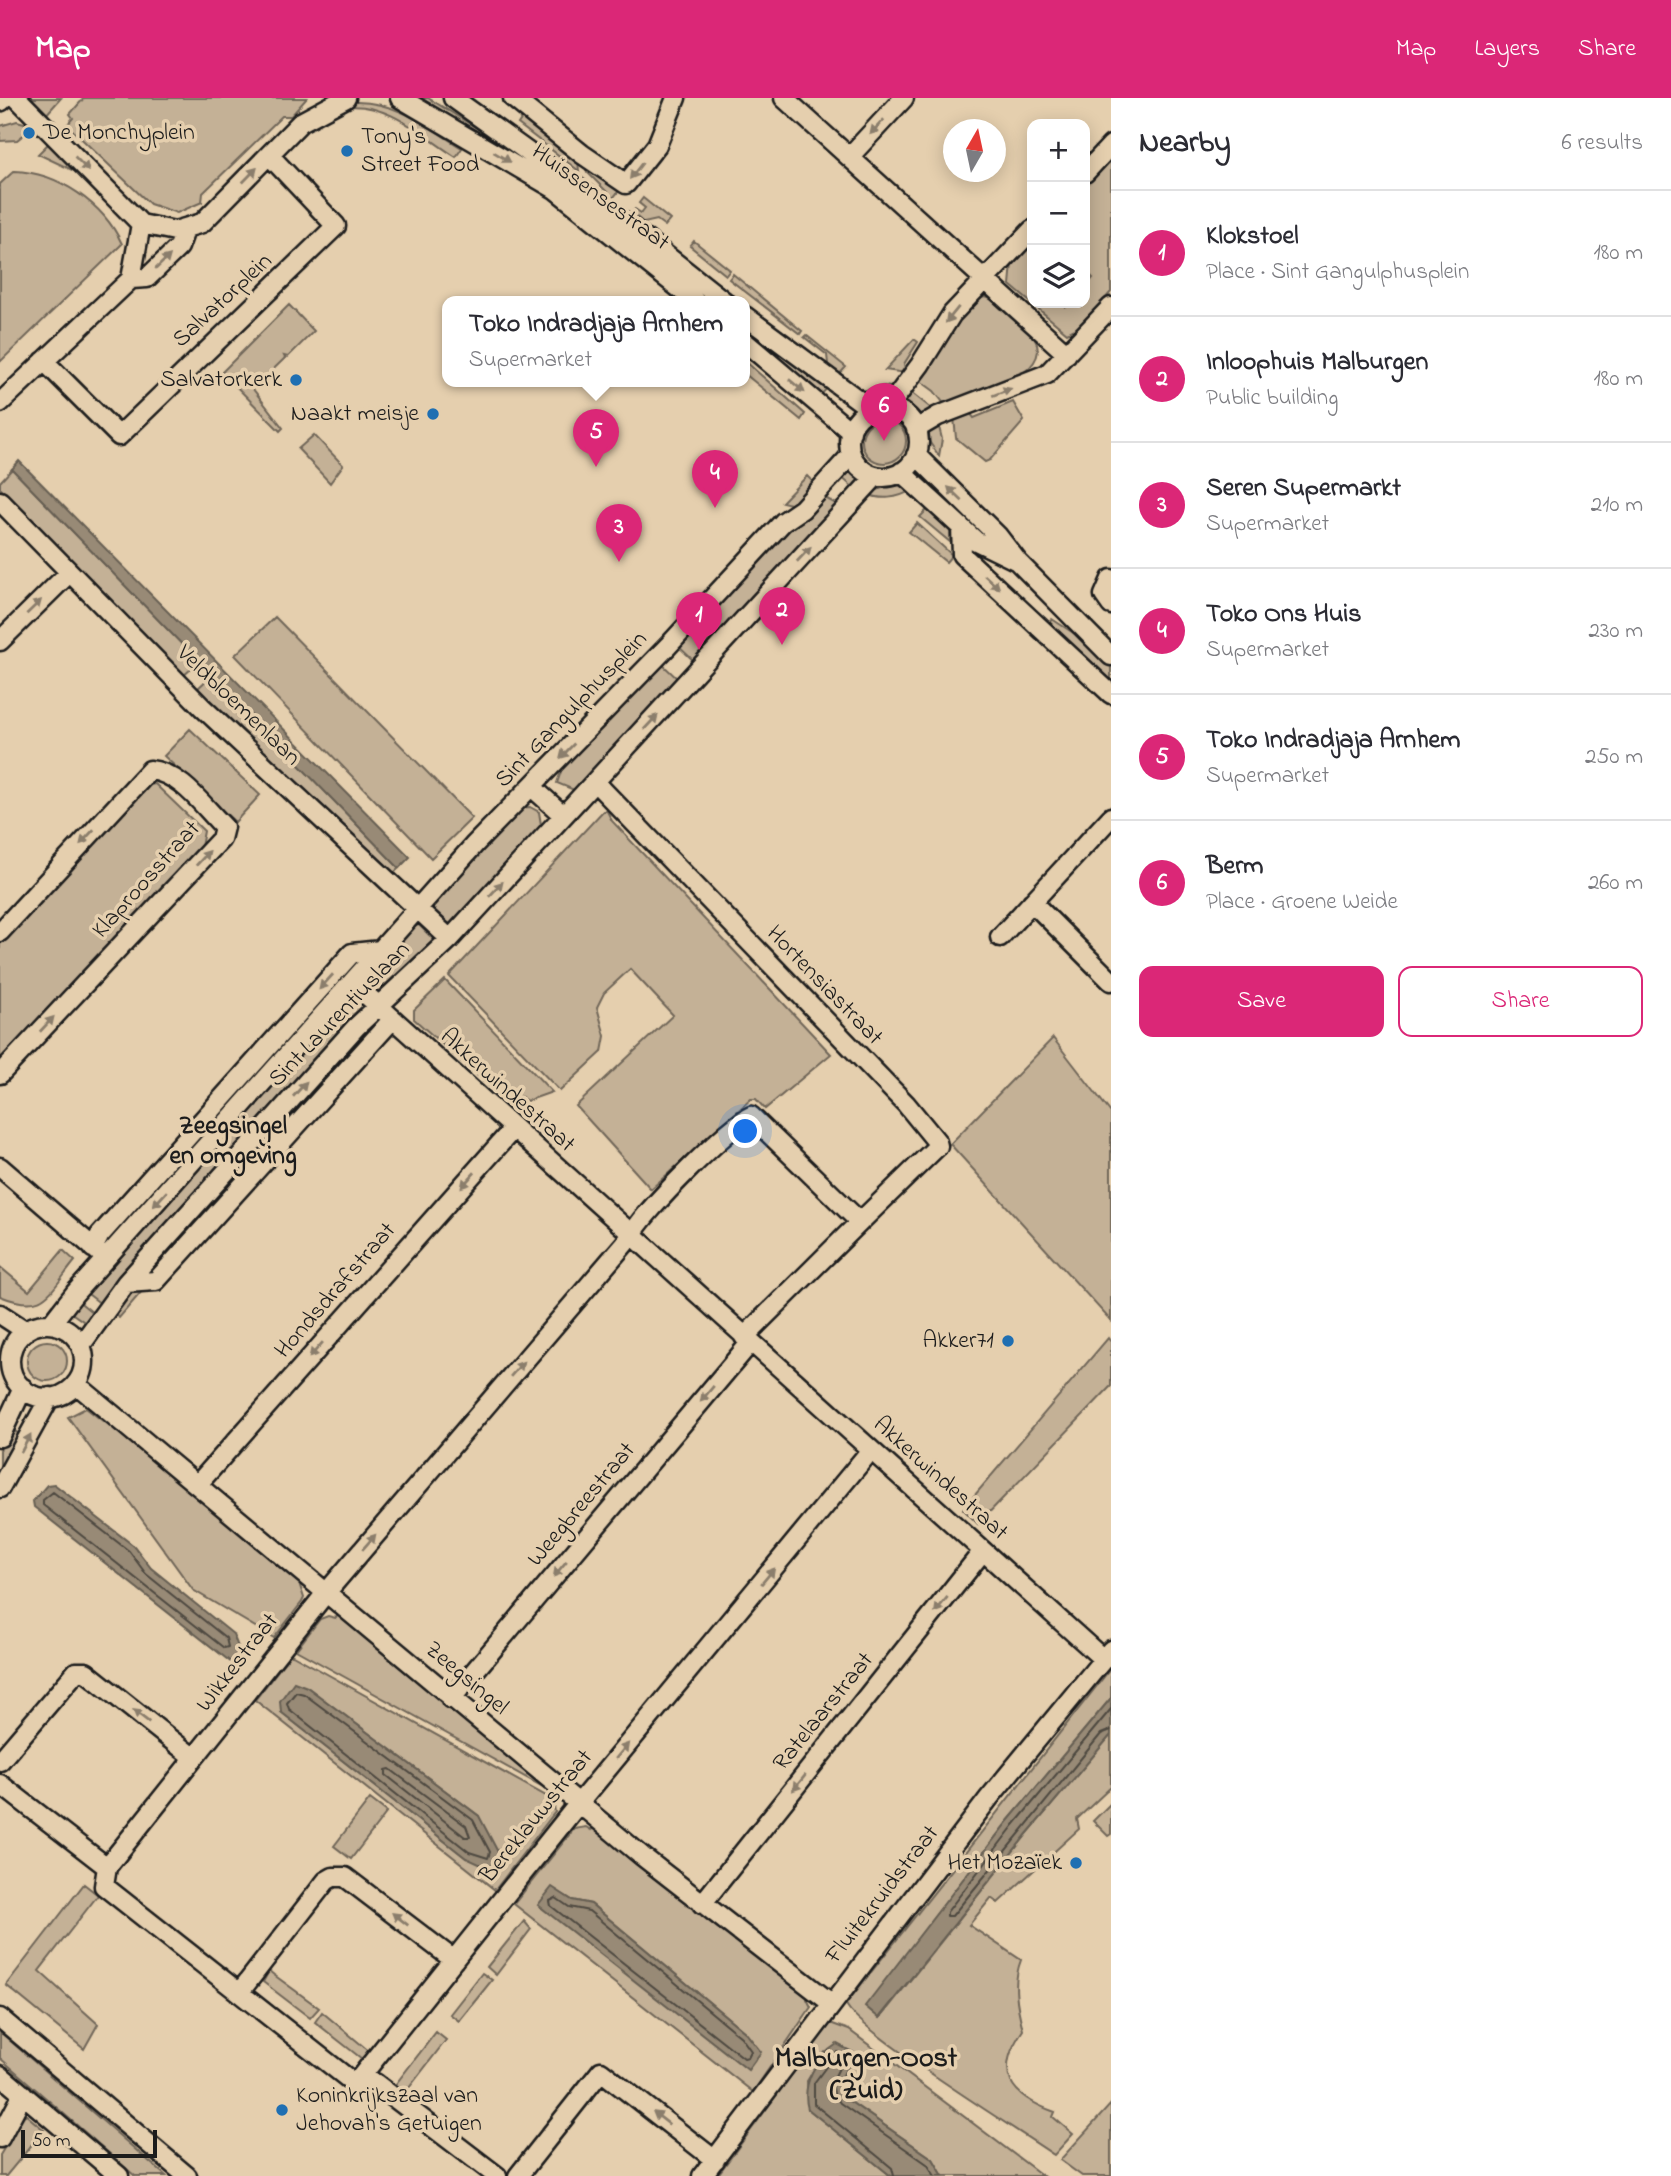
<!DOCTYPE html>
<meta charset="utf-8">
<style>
:root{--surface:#fff;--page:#f2f2f3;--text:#2b2b33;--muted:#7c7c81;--line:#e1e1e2;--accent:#db2777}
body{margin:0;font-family:"Indie Flower",sans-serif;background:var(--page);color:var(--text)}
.controls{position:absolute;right:21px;top:21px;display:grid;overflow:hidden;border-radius:14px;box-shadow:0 4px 18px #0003}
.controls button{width:63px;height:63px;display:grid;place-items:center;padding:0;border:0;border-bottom:2px solid var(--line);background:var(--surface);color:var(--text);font:35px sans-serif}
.compass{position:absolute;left:943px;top:21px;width:63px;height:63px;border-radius:50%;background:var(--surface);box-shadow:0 4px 18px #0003;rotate:9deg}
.scale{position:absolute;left:21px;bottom:18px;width:136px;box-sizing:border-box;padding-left:7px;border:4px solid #1c1c1c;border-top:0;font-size:19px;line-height:24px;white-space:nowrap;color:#1c1c1c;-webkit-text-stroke:5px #e5cfae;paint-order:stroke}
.you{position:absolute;left:746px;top:1034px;width:24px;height:24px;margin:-18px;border:5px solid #fff;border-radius:50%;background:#1a73e8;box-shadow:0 0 0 10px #1a73e833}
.badge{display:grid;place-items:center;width:46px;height:46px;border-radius:50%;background:var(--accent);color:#fff;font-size:23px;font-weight:700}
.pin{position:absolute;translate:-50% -58px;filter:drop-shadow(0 2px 4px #0008)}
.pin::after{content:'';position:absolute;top:37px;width:24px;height:21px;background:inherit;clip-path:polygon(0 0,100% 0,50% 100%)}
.popup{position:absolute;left:442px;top:198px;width:308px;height:91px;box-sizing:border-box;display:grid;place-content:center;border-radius:14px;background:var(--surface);filter:drop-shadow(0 2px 5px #0005);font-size:23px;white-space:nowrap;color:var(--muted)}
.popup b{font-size:26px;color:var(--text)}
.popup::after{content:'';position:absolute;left:50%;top:100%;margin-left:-14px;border:14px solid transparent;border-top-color:var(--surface)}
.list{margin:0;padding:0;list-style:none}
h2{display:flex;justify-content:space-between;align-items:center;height:91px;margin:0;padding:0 28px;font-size:30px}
h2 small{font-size:23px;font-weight:400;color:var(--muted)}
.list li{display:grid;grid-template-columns:46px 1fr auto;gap:21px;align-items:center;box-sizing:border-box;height:126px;padding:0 28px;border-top:2px solid var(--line)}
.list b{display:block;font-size:26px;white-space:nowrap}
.list p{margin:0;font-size:23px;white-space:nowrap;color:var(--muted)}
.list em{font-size:23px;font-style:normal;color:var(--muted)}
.actions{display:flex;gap:14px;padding:21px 28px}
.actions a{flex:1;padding:16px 0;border:2px solid var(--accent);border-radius:14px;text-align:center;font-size:24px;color:var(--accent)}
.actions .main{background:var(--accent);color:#fff}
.icon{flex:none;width:38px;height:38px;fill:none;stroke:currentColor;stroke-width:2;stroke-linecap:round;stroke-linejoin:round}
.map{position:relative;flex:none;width:1111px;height:2078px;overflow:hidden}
header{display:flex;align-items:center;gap:42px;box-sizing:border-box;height:98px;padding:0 35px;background:var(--accent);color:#fff}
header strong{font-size:33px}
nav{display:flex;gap:38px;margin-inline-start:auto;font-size:24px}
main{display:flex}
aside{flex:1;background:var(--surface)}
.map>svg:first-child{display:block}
.green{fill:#c4b196;stroke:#706659;stroke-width:2;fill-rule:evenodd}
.water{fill:#988a76;stroke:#665e52;stroke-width:2}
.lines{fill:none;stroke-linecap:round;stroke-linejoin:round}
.shore{stroke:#4e4840;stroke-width:2}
.minor-casing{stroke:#1c1c1c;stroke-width:23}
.major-casing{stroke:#1c1c1c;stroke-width:28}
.minor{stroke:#e5cfae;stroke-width:18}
.major{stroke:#e5cfae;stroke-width:23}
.oneway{fill:#8b7e6c}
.poi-dot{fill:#1f6fb2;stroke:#e5cfae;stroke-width:2.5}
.labels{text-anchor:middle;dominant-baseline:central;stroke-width:7;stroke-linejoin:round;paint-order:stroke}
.poi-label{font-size:24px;fill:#1c1c1c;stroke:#e5cfae;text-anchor:end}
.street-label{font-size:24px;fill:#1c1c1c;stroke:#e5cfae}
.neighbourhood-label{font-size:26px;font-weight:bold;fill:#1c1c1c;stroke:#e5cfae}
.quarter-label{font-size:28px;font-weight:bold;fill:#1c1c1c;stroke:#e5cfae}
</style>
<header>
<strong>Map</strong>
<nav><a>Map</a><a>Layers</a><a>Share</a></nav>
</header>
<main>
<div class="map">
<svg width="1111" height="2078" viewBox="0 0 1111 2078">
<rect width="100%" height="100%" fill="#e5cfae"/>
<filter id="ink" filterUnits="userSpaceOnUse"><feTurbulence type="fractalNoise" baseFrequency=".0143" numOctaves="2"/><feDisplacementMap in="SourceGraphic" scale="14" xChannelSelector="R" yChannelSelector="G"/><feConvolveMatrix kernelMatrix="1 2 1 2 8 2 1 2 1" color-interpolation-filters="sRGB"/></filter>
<g filter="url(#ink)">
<!-- green -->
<path class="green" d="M 28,0 L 61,0 L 45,18 Z
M 84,0 L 307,0 L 291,18 L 282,18 L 203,95 L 202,104 L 177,115 L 150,106 L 67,27 L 73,20 L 70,16 Z
M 419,0 L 428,0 L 535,66 L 533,70 Z
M 355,4 C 396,3 428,29 462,50 L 456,59 C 423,38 385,2 344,9 Z
M 524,17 L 578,63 L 579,73 L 518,26 Z
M 17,23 L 35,28 L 17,42 L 0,43 L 0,28 Z
M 51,43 L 85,78 L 38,56 Z
M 1111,58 L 1111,194 L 1081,228 L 1067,235 L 1010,187 L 1012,165 L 1032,143 L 1032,205 L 1061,205 L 1066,209 L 1070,205 L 1085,205 L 1085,189 L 1093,180 L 1085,172 L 1085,86 Z
M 587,69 L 619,93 L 613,100 L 586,73 Z
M 14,73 C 58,74 104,106 122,146 L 0,264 L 0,86 Z
M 643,100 L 670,122 L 665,128 L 657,122 L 644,125 L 632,115 L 635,111 L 641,115 L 645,110 L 639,105 Z
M 694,143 L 730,172 L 726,177 L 690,148 Z
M 733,176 L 802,233 L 800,236 L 729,181 Z
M 985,199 C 1000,203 1012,217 1024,228 C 1074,273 975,296 946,308 L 934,293 L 919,282 C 933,261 961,205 985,199 Z
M 289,207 L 314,233 L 288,259 L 284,258 L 285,260 L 253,291 L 283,330 L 280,333 L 222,274 Z
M 745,225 L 828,289 L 820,298 L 745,236 Z
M 806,237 L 846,269 L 836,280 L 829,275 L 827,257 L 804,239 Z
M 914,241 L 918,244 L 904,266 L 906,275 L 885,272 Z
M 745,263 L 805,316 L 801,322 L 745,276 Z
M 884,288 L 897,290 L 876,301 L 857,294 Z
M 912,295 L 932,311 L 920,318 L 906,304 Z
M 1013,304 L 1024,323 L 990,362 L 985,364 L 956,340 L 954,319 L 970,315 L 974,320 Z
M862 343a22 22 0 1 1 44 0a22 22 0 1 1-44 0Z
M 938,325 L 942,341 L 939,358 L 928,342 L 929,334 Z
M 314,337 L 343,367 L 330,385 L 298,351 Z
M 849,369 L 865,383 L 856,392 L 840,378 Z
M 12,371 L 199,564 L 183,578 L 0,390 L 0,384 Z
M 807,378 L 815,386 L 795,407 L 782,404 Z
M 890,387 L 898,387 L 911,392 C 898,401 880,402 867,396 Z
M 826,395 L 827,401 L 840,408 L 696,565 L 676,546 L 767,449 Z
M 930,409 L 950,428 L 950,444 L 920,419 Z
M 917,425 L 952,457 L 946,464 L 909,434 Z
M 275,519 L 472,720 L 431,760 L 235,557 Z
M 1052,521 L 1081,540 L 1111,569 L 1111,585 L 1047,527 Z
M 660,564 L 681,584 L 584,688 L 574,692 L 557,685 L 564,665 Z
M 212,577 L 399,770 L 391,778 L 196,592 Z
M 190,631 L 260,697 L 235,724 L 164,658 Z
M 155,686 L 204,733 L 201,749 L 0,969 L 0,842 L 139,689 Z
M 530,709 L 539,714 L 542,733 L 456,828 L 448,828 L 431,813 L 430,805 L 519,710 Z
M 603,713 L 607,713 L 612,723 L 831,956 L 765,1011 L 756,1001 L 751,1001 L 651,1091 L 576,1008 L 673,917 L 630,871 L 604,895 L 597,909 L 605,938 L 602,954 L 560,993 L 449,878 Z
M 419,827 L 433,841 L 434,847 L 382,893 L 377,894 L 367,885 L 367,878 L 409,830 Z
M 445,882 L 552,994 L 527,1003 L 519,998 L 511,1007 L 414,921 L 414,912 Z
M 353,899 L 363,907 L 362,914 L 101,1206 L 84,1193 L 345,900 Z
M 1053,940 L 1111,1015 L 1111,1223 L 950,1046 Z
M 63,1152 L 75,1163 C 48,1196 45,1216 0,1198 L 0,1169 L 29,1193 Z
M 134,1191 L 143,1192 L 119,1220 L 111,1214 Z
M 77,1202 L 93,1215 L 86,1225 L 70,1214 Z
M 1108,1240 L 1111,1244 L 1111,1288 L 978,1426 L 963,1411 Z
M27 1263a20 20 0 1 1 40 0a20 20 0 1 1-40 0Z
M 86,1310 L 104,1324 L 109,1320 L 303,1485 L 300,1488 L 304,1500 L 302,1504 L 274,1540 L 193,1492 L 68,1319 Z
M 12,1332 L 24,1338 L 0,1381 L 0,1352 Z
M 338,1516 L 552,1694 L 296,1552 L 320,1521 L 328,1518 L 336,1520 Z
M 291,1556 L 553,1702 L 555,1714 L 495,1792 L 255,1602 ZM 294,1585 L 308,1590 L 479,1718 L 466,1760 L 281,1614 Z
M 1111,1570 L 1111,1600 L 1008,1723 L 866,1908 L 880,1920 L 1027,1736 L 1111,1637 L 1111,1689 L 1077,1721 L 1079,1731 L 998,1805 L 991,1800 L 969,1827 L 1021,1862 C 1012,1885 1017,1908 1023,1932 C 993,1975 1010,1998 1055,2014 L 1053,2019 L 1073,2036 L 1054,2057 C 1021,2034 855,1931 846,1906 Z
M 370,1701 L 387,1714 L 351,1761 L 334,1748 Z
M 1111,1705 L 1111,1736 L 1108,1738 L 1093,1723 Z
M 586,1729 L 591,1732 L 595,1729 L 810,1897 L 807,1901 L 811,1909 L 753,1994 L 514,1806 L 574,1731 ZM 552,1790 L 572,1802 L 591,1806 L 746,1935 Z
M 84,1786 L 98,1797 L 39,1873 L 98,1926 L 84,1951 L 6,1887 Z
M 524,1823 L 531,1831 L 496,1877 L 487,1869 Z
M 269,1873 L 274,1877 L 319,1910 L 310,1920 L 263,1884 Z
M 482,1875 L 492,1882 L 459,1923 L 450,1916 Z
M 322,1914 L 369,1953 L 362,1961 L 315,1924 Z
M 830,1925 L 849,1932 L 1043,2078 L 943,2078 L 933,2061 L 845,2000 L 839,1985 L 853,1959 L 825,1954 L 807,1983 L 808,2011 L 891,2078 L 717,2078 Z
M 0,1934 L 166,2078 L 135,2078 L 0,1960 Z
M 436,1934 L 446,1942 L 405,1995 L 395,1987 Z
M 1111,2006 L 1111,2078 L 1082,2078 L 1060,2062 Z
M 25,2016 L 44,2032 L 6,2078 L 0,2078 L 0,2057 Z"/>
<!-- water -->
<path class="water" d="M 19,363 L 410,759 L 399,770 L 12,371 Z
M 54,1386 L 134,1448 L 151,1470 L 233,1536 L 240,1554 L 232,1565 L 34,1409 L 33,1403 L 47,1387 Z
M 294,1584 L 307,1589 L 479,1718 L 499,1756 L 490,1771 L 466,1760 L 281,1614 L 280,1603 Z
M 1111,1600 L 1111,1637 L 1027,1736 L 879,1920 L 865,1908 L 1008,1723 Z
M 552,1789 L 572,1802 L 591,1806 L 746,1935 L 761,1954 L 748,1972 L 538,1807 Z
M 837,1946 L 854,1955 L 839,1985 L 845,2000 L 933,2061 L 943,2078 L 891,2078 L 808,2011 C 801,1987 816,1959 837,1946 Z"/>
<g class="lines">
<!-- shore -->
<path class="shore" d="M 53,1394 L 129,1453 L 146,1476 L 226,1540 L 228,1549 L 224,1550 L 43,1407 L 43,1402 Z
M 296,1594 L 304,1596 L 473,1722 L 490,1754 L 488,1760 L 469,1754 L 289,1611 L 287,1605 Z
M 1111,1611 L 1014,1727 L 947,1814 L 947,1818 L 952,1818 L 1101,1636 L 1111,1632
M 390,1671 L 466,1728 L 470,1739 L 465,1739 L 386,1677 L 386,1672 Z
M 556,1800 L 569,1809 L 589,1813 L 741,1939 L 751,1953 L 748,1959 L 744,1960 L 551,1808 L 550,1803 Z
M 894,2078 L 892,2070 L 814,2006 L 814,1985 L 837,1954 L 845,1958 L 832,1984 L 834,1996 L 840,2005 L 927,2066 L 935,2078"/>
<defs>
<path id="minor" d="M 17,0 L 141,126 L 175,133 L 202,125 L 301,24 L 346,0
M 400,0 L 555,91 L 695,203
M 453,0 L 610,113 L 724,203
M 513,0 L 582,56 L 626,86 L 657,47 L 676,0
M 784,0 L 1067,256
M 850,58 L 904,0
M 1085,75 L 1111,47
M 131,181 L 141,126
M 745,218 L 872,312
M 745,244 L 851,334
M 44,263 L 119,338 L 336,128 L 269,57
M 0,305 L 131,181 L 147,180 L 179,149 L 185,132
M849 344a35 35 0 1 1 70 0a35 35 0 1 1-70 0Z
M 888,310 L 920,267 L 952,216 L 1032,132
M 916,331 L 938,318 L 1047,276 L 1111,209
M 916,357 L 998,438 L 1018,464 L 1111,558
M 901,374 L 976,443 L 1015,462
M 0,403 L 202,609 L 450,841
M 961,429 L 962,457 L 1111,596
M 1111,481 L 1104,497 L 1111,507
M 0,543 L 69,475
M 595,684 L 906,1006 L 937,1044 L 938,1048 L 860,1124
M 533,690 L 563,717
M 1032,804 L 1111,883
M 0,834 L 150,672 C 181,675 203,708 224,729 L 221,741 L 0,976
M 1000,839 L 1111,719
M 352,884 L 1102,1560
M 0,1069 L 101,1156
M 93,1150 L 100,1137 L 352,855 L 381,852
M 126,1185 L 156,1183 L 392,922
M 0,1216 L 26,1233
M 51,1226 L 75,1195 L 475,746 L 668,548 L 783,424 L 802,411 L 851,357
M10 1263a37 37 0 1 1 74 0a37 37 0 1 1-74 0Z
M 81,1247 L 126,1185 L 356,929 L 450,841 L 876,378
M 76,1286 L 642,1758 L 831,1905
M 0,1339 L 23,1290
M 197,1387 L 513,1031
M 0,1390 L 50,1299
M 451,1601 L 751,1244
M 0,1663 L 76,1574 L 86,1574 L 194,1660
M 0,1686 L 107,1769
M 702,1806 L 983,1453
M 239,1895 L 326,1783 L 333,1779 L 345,1779 L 454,1862
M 0,1920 L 187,2078
M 0,1977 L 119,2078
M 355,1986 L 104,1788 L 107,1769 L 325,1496 L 632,1137 C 641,1116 730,1027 751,1018 L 860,1124 L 744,1239
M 355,1986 L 575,1710 L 871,1352
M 355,1986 L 375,1985 L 497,2078
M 0,2040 L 23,1996
M 518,2078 L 601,1973 L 715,2062
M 702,2078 L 989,1700 L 1111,1552"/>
<path id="major" d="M 0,1 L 1,0"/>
</defs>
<!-- minor casing -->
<use href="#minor" class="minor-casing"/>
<!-- major casing -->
<use href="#major" class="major-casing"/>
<!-- minor -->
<use href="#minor" class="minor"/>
<!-- major -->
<use href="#major" class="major"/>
</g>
<!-- one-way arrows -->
<defs><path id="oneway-solid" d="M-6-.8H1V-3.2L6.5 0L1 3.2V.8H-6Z" transform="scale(1.75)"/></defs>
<g class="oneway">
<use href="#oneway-solid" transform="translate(877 29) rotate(133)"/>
<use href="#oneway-solid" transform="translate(502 59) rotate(31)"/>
<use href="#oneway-solid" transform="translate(82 66) rotate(45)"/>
<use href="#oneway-solid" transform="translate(636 73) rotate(128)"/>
<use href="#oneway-solid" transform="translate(250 77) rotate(-46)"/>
<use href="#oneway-solid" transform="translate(163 164) rotate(-44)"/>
<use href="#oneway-solid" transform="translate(952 217) rotate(129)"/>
<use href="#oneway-solid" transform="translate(797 288) rotate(40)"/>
<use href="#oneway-solid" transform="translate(1002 294) rotate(-21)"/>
<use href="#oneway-solid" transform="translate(955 396) rotate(-136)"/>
<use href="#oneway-solid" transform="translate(804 456) rotate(-47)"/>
<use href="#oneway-solid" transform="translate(992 484) rotate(42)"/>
<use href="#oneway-solid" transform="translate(34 509) rotate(-44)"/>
<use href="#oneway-solid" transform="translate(651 624) rotate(-47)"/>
<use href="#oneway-solid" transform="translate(567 653) rotate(134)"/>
<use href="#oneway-solid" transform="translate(87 739) rotate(133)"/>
<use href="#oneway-solid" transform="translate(203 760) rotate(-47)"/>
<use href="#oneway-solid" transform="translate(496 791) rotate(-47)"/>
<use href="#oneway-solid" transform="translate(326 884) rotate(132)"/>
<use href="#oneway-solid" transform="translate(47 926) rotate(-47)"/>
<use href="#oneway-solid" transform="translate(300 991) rotate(-48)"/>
<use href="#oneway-solid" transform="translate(468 1082) rotate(132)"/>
<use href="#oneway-solid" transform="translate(160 1101) rotate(132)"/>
<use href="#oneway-solid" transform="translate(316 1252) rotate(131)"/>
<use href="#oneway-solid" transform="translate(517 1271) rotate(-49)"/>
<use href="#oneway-solid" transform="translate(707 1296) rotate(130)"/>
<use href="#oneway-solid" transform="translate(26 1345) rotate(-62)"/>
<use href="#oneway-solid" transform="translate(369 1444) rotate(-49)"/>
<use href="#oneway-solid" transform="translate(560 1471) rotate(130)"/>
<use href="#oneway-solid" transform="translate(768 1478) rotate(-50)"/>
<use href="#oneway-solid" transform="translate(941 1507) rotate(129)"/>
<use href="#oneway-solid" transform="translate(141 1618) rotate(-142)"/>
<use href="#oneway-solid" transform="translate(622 1653) rotate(-50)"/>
<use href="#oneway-solid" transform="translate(799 1685) rotate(129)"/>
<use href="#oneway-solid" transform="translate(400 1821) rotate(-142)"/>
<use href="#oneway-solid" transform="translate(661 2020) rotate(-142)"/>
</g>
</g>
<!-- markers -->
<g class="poi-dot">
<circle cx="29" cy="35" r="7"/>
<circle cx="347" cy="53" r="7"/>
<circle cx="296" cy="282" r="7"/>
<circle cx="433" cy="316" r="7"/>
<circle cx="1008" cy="1243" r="7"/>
<circle cx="1076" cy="1765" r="7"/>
<circle cx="282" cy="2012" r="7"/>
</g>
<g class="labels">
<!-- poi labels -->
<g class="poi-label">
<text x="43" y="35" text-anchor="start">De Monchyplein</text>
<text x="361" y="39" text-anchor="start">Tony's<tspan x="361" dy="28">Street Food</tspan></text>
<text x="282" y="282">Salvatorkerk</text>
<text x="419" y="316">Naakt meisje</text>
<text x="994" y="1243">Akker71</text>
<text x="1062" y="1765">Het Mozaïek</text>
<text x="296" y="1998" text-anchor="start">Koninkrijkszaal van<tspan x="296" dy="28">Jehovah's Getuigen</tspan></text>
</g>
<!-- street labels -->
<g class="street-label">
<text transform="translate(600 100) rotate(36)">Huissensestraat</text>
<text transform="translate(223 203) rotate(-43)">Salvatorplein</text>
<text transform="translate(238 608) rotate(44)">Veldbloemenlaan</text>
<text transform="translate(572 612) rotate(-46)">Sint Gangulphusplein</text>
<text transform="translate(147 782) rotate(-48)">Klaproosstraat</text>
<text transform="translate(824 888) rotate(46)">Hortensiastraat</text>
<text transform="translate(340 917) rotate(-46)">Sint Laurentiuslaan</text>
<text transform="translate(507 993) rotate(42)">Akkerwindestraat</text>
<text transform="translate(336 1193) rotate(-49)">Hondsdrafstraat</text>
<text transform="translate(940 1381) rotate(42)">Akkerwindestraat</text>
<text transform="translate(582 1407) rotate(-50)">Weegbreestraat</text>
<text transform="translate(238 1565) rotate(-52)">Wikkestraat</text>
<text transform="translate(466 1581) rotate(40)">Zeegsingel</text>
<text transform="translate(824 1614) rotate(-51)">Ratelaarstraat</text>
<text transform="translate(537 1719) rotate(-51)">Bereklauwstraat</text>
<text transform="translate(883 1797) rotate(-52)">Fluitekruidstraat</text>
</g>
<!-- neighbourhood labels -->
<g class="neighbourhood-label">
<text x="233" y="1029">Zeegsingel<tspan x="233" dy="30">en omgeving</tspan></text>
</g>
<!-- quarter labels -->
<g class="quarter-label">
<text x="866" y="1961">Malburgen-Oost<tspan x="866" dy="32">(Zuid)</tspan></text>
</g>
</g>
</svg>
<div class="controls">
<button>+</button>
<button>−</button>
<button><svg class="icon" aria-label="layers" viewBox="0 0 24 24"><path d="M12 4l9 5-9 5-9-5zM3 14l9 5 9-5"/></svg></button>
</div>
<svg class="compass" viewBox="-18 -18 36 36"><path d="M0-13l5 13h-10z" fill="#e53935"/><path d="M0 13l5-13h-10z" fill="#7c7c81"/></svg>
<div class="scale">50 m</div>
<div class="you"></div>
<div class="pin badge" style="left:699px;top:552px">1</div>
<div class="pin badge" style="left:782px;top:547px">2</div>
<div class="pin badge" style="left:619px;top:464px">3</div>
<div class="pin badge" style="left:715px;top:410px">4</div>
<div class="pin badge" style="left:596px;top:369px">5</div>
<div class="popup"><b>Toko Indradjaja Arnhem</b>Supermarket</div>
<div class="pin badge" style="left:884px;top:343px">6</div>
</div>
<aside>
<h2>Nearby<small>6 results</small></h2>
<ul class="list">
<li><span class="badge">1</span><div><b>Klokstoel</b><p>Place · Sint Gangulphusplein</p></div><em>180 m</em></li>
<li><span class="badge">2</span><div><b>Inloophuis Malburgen</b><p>Public building</p></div><em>180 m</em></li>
<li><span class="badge">3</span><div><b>Seren Supermarkt</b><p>Supermarket</p></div><em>210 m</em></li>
<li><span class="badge">4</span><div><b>Toko Ons Huis</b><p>Supermarket</p></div><em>230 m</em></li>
<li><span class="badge">5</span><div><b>Toko Indradjaja Arnhem</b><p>Supermarket</p></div><em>250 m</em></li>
<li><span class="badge">6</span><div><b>Berm</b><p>Place · Groene Weide</p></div><em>260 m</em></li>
</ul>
<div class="actions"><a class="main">Save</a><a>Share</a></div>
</aside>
</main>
